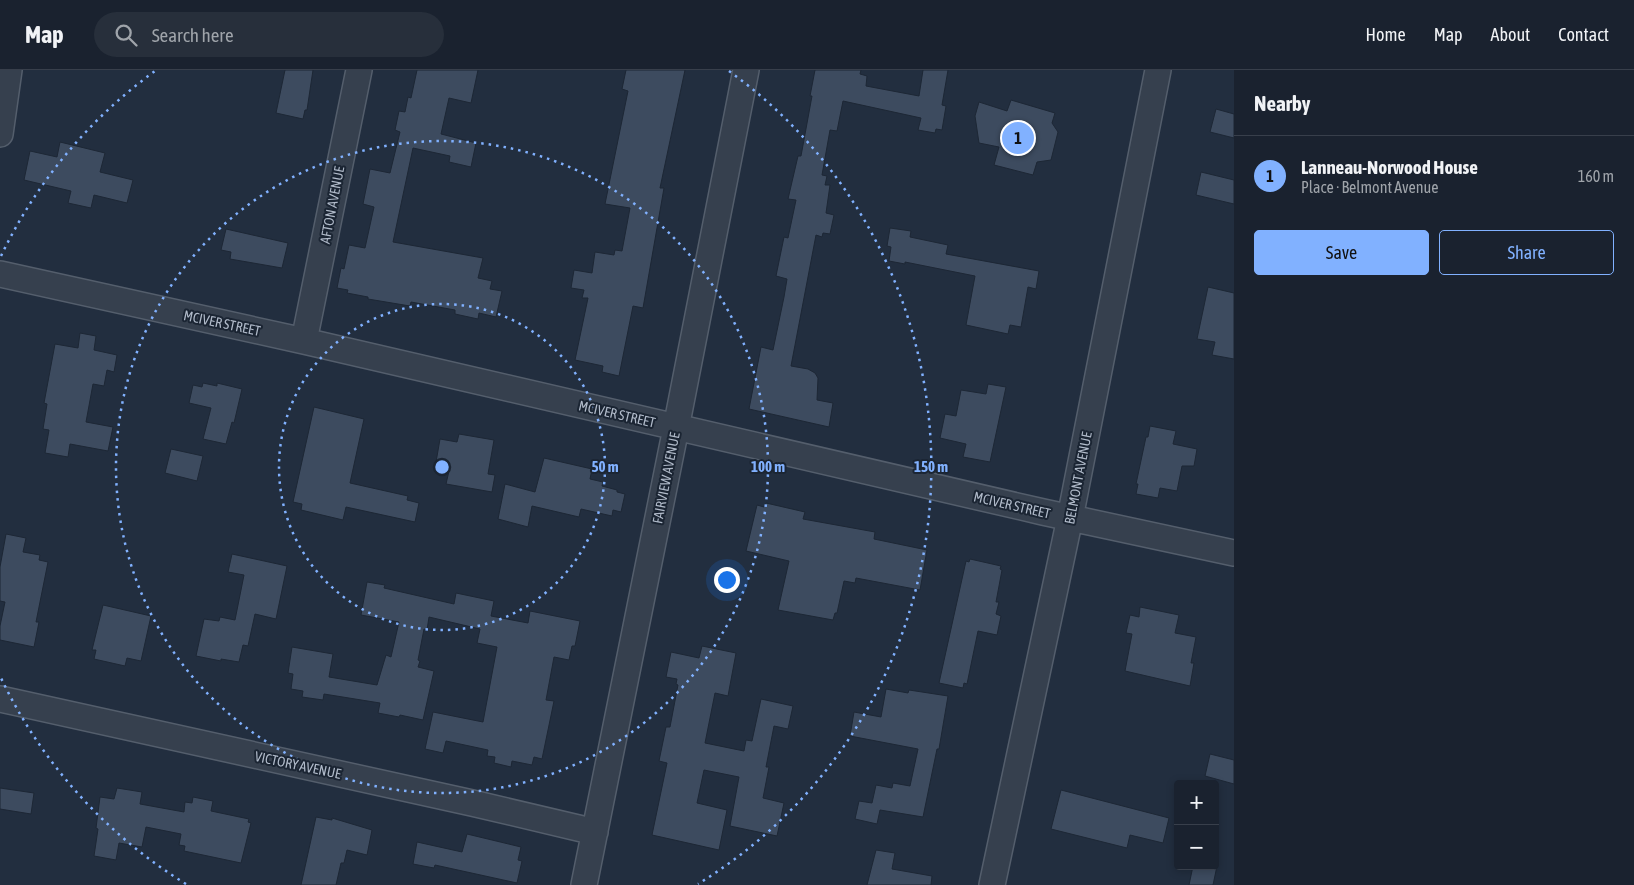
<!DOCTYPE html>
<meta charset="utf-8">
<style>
:root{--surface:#1a222f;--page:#272f3b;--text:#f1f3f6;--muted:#9fa4aa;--line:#383f4b;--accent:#81b1ff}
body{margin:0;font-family:"Asap Condensed",sans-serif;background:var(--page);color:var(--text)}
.controls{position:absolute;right:15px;bottom:15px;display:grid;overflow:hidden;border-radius:5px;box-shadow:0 2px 8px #0003}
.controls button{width:45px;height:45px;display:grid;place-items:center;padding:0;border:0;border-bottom:1px solid var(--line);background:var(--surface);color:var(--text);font:25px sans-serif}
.you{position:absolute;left:726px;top:509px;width:18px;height:18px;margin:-12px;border:4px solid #fff;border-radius:50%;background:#1a73e8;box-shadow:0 0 0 8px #1a73e833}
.badge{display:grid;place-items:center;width:32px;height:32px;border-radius:50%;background:var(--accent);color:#111;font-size:16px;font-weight:700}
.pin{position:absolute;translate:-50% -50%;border:2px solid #fff;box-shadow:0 1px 5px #0006}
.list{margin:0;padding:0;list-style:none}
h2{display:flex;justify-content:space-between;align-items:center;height:65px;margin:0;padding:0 20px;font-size:21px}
h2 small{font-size:16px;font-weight:400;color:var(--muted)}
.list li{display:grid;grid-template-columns:32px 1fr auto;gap:15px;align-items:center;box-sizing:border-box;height:80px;padding:0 20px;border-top:1px solid var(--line)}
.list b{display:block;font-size:19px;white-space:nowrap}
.list p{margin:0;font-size:16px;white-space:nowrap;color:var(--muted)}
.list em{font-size:16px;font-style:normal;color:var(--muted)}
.actions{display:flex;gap:10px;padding:15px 20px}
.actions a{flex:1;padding:11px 0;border:1px solid var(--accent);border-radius:5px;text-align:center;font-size:18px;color:var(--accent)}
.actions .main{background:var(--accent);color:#111}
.icon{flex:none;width:28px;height:28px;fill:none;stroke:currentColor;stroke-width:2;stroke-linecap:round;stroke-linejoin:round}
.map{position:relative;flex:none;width:1234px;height:815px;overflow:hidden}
header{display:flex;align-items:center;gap:30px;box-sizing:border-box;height:70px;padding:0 25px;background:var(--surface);border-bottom:1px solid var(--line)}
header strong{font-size:24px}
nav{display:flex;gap:28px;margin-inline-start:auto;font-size:18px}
.search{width:350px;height:45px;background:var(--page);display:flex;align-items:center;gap:12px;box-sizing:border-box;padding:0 18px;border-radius:28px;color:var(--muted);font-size:19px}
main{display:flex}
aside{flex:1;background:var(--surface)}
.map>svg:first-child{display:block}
.building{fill:#3d4b5f;stroke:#1d2735}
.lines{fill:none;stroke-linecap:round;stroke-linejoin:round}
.minor-casing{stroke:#545e6c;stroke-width:28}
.minor{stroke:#36404e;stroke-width:25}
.ring{fill:none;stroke:#81b1ff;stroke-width:2.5;stroke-dasharray:2.5 5}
.labels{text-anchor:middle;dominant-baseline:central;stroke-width:4;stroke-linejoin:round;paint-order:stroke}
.street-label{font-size:14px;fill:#b1bbca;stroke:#1b2533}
.centre{fill:#81b1ff;stroke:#1b2533;stroke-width:2.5}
.ring-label{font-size:15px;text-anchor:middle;font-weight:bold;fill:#81b1ff;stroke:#1b2533;stroke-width:4;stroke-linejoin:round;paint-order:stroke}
</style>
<header>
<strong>Map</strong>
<div class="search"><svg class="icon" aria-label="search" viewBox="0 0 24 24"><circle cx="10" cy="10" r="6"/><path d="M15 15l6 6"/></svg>Search here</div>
<nav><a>Home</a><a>Map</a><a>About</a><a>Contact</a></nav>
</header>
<main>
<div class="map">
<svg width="1234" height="815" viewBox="0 0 1234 815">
<rect width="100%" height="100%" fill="#222e3f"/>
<!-- building -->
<path class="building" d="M 285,0 L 313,0 L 307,40 L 305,40 L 303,49 L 276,43 Z
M 417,0 L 478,0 L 471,33 L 449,28 L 441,64 L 476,73 L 471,97 L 449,92 L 450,86 L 413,78 L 393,172 L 483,188 L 478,208 L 492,211 L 490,219 L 502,221 L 496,247 L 479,243 L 478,249 L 455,244 L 455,240 L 411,232 L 410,236 L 368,229 L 368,227 L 347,223 L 348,220 L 337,218 L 341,198 L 344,199 L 349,175 L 365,178 L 374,137 L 363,134 L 370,99 L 390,103 L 400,62 L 395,60 L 399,41 L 405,42 L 408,27 L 411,28 Z
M 626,0 L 685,0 L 660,118 L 664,118 L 643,238 L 633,236 L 619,306 L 602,302 L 603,296 L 575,290 L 588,228 L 582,228 L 584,220 L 571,218 L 574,200 L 592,203 L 595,182 L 614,185 L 615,180 L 622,181 L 630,138 L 605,134 L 628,21 L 622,19 Z
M 815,0 L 861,0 L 860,4 L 867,6 L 866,16 L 919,26 L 923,0 L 948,0 L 942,35 L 946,36 L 942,60 L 936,59 L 935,63 L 918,60 L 921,48 L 843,31 L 837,61 L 830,60 L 822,105 L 827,106 L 825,115 L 830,115 L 826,143 L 834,145 L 830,164 L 823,163 L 822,167 L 816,165 L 791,296 L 808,299 L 815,303 L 818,308 L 817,330 L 833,333 L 829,357 L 749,339 L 761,277 L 773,280 L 784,227 L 787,209 L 776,206 L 784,167 L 788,168 L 796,130 L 788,129 L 798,86 L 801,86 L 812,26 L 810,26 Z
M 1011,30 L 1055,43 L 1052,53 L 1058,62 L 1051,90 L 1037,92 L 1033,105 L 994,95 L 999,77 L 979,73 L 975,46 L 979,32 L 1007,41 Z
M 1216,39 L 1234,44 L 1234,68 L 1210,62 Z
M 60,72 L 105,83 L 100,102 L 133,110 L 127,133 L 94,125 L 91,138 L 68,133 L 71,121 L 24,110 L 30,81 L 57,87 Z
M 1201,102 L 1234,110 L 1234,134 L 1196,125 Z
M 890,158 L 911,161 L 910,167 L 948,175 L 946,184 L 1039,201 L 1036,219 L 1028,217 L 1021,257 L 1010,255 L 1008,264 L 966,255 L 975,206 L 905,192 L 905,194 L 889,191 L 891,177 L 887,176 Z
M 226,159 L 288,173 L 282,198 L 230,189 L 231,182 L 221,180 Z
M 1208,217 L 1234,223 L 1234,289 L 1212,285 L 1215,272 L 1197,269 Z
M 80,263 L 96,266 L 94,280 L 117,285 L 114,302 L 107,300 L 104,316 L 93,314 L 86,352 L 113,357 L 108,381 L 70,374 L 68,387 L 45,383 L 49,360 L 43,359 L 47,334 L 44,333 L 55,274 L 78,278 Z
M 203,313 L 217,316 L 217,313 L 242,319 L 234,353 L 232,352 L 226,374 L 203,369 L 211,338 L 189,333 L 193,315 L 202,317 Z
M 988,314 L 1006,317 L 990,392 L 963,387 L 966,374 L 940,368 L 945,344 L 956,346 L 961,320 L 986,324 Z
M 314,337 L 364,349 L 350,413 L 408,426 L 407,430 L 419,433 L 415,452 L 346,437 L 343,450 L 301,440 L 302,434 L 293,432 Z
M 1150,356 L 1176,361 L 1173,374 L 1197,379 L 1194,396 L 1182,396 L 1177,421 L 1160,418 L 1158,428 L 1136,424 L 1138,414 L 1136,414 L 1146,367 L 1148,367 Z
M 459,364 L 494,370 L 488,404 L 495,405 L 492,422 L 446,414 L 449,401 L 435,398 L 440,369 L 457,372 Z
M 171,379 L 203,386 L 197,411 L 165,403 Z
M 544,388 L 592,399 L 590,409 L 603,412 L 602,416 L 617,420 L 617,422 L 625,424 L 621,442 L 613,440 L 612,446 L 581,439 L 579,447 L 532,436 L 528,457 L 498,449 L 505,414 L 535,422 Z
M 766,433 L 805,442 L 803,449 L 875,462 L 874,469 L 927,480 L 920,520 L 856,508 L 855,513 L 844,511 L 837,543 L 835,543 L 833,550 L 778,540 L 789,491 L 746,481 L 757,435 L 764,437 Z
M 6,464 L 26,468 L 23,482 L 40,485 L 39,490 L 48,492 L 36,552 L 39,552 L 34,577 L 0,570 L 0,556 L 5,532 L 0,531 L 0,497 Z
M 232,484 L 287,496 L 276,549 L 255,544 L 248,576 L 243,575 L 239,592 L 221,589 L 221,591 L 196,586 L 204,549 L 219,551 L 220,547 L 235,550 L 244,505 L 228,502 Z
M 970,489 L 1001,496 L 1000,499 L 1002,500 L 996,532 L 999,532 L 996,544 L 1001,546 L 997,565 L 978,561 L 967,614 L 964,613 L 963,618 L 939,613 L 966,491 L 969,492 Z
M 367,512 L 385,515 L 384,518 L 454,534 L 456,523 L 494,531 L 491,546 L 528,553 L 530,541 L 580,551 L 575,576 L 572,576 L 569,590 L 554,587 L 546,630 L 554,631 L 542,689 L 534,687 L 532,695 L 512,691 L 511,697 L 494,693 L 495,687 L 487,686 L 488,680 L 446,671 L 443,683 L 425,679 L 433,642 L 483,652 L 497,577 L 477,573 L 480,559 L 429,547 L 427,560 L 424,559 L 418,590 L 420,591 L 418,597 L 434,601 L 423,650 L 400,645 L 399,647 L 378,643 L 380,633 L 324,624 L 323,630 L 302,627 L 303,621 L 291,619 L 293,604 L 288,603 L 292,577 L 333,584 L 329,607 L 377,615 L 386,585 L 391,587 L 399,552 L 361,545 Z
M 103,535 L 151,546 L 141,591 L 127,588 L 125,596 L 94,589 L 96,580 L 92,580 Z
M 1140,537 L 1179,545 L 1175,563 L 1196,567 L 1191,593 L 1194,593 L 1190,616 L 1125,601 L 1132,564 L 1126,563 L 1130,545 L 1139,547 Z
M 702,576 L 736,583 L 728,626 L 715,623 L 705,673 L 744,681 L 746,670 L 752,671 L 761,629 L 793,636 L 788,659 L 774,656 L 766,697 L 769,697 L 763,728 L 784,733 L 777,766 L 730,756 L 739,707 L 704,700 L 697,733 L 727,740 L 719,780 L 652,765 L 667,693 L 659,691 L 666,657 L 670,657 L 678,615 L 676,614 L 677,609 L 666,607 L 671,582 L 699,588 Z
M 886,619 L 908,623 L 909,620 L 948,626 L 939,679 L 937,679 L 923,747 L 880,740 L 877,754 L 855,749 L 859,731 L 872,733 L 876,715 L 892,718 L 893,713 L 910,716 L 918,679 L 850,666 L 854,642 L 881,647 Z
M 1210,684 L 1234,690 L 1234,714 L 1205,706 Z
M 0,718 L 34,723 L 31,744 L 0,739 Z
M 117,718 L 142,722 L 140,734 L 184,742 L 185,732 L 192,733 L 193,727 L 213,731 L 211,741 L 249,749 L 248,752 L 251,753 L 241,793 L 184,781 L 185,776 L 179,775 L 181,764 L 146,757 L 142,777 L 119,773 L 116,790 L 94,786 L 98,759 L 96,758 L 100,727 L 114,729 Z
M 1061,720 L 1169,748 L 1163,773 L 1130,765 L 1127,778 L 1051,759 Z
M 316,747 L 332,750 L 332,748 L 372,760 L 367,785 L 347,780 L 344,793 L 341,793 L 336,815 L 301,815 Z
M 467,764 L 521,777 L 518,790 L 522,791 L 517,813 L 435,795 L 434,798 L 413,794 L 417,772 L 462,782 Z
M 876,780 L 895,783 L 892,799 L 932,806 L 931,815 L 867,815 Z
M 1193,796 L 1217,796 L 1213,815 L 1189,815 Z"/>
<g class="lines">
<defs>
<path id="minor" d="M 0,64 L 9,0
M 0,204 L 304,271 L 1043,442 L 1234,483
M 304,271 L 359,0
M 0,629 L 472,733 L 595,762
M 584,815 L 676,358 L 746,0
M 992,815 L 1070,448 L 1158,0"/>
</defs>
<!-- minor casing -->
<use href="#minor" class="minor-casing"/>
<!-- minor -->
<use href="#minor" class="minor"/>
</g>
<!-- distance rings -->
<g class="ring">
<circle cx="442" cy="397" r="163"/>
<circle cx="442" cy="397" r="326"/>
<path d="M186 814A489 489 0 0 1 1 608M1 186A489 489 0 0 1 155 1M729 1A489 489 0 0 1 698 814"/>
</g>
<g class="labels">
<!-- street labels -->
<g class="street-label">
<text transform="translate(332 135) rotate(-79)">AFTON AVENUE</text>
<text transform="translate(222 253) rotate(12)">MCIVER STREET</text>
<text transform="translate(617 344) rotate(13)">MCIVER STREET</text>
<text transform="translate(666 408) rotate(-79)">FAIRVIEW AVENUE</text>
<text transform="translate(1078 408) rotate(-79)">BELMONT AVENUE</text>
<text transform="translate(1012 435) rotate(13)">MCIVER STREET</text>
<text transform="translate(298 695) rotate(12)">VICTORY AVENUE</text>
</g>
</g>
<circle cx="442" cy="397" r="8" class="centre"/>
<g class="ring-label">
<text x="605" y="402">50 m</text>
<text x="768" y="402">100 m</text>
<text x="931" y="402">150 m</text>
</g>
</svg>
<div class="controls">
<button>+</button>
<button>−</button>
</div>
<div class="you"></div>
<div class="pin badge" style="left:1018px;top:68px">1</div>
</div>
<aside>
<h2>Nearby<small></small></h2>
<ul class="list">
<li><span class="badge">1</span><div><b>Lanneau-Norwood House</b><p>Place · Belmont Avenue</p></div><em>160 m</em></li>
</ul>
<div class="actions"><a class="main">Save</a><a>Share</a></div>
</aside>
</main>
